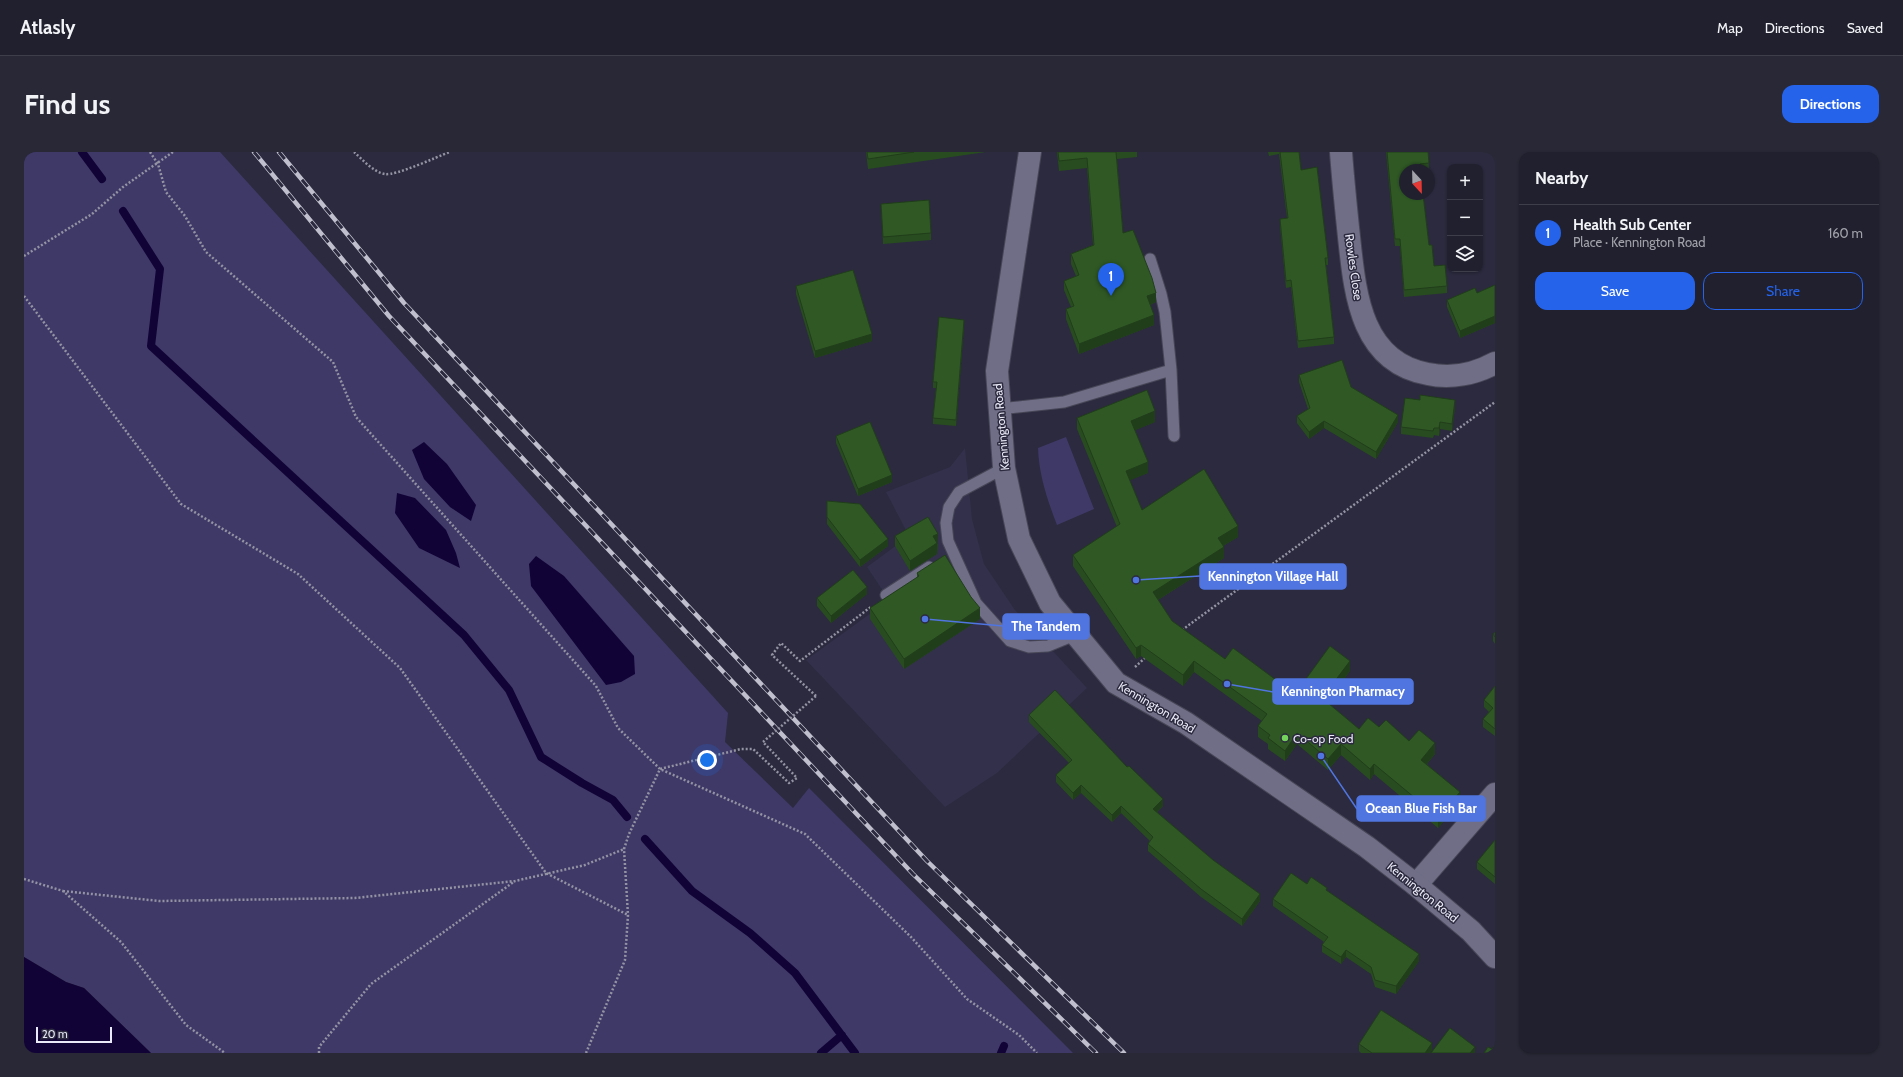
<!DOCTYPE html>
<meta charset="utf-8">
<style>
:root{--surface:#20202e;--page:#282836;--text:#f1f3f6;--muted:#a2a3aa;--line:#3d3e4a;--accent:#2563eb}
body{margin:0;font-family:Cabin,sans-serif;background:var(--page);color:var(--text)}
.controls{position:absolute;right:12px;top:12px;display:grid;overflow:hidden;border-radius:8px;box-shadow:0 1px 3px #0004}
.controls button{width:36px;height:36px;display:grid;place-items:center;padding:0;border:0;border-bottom:1px solid var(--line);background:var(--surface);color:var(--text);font:20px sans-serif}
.compass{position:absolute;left:1375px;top:12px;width:36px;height:36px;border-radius:50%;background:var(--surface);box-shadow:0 1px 3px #0004;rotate:158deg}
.scale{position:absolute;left:12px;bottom:10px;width:76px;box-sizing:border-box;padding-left:4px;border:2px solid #e9e9f7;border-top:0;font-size:11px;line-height:14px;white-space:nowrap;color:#e9e9f7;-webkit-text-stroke:3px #2b2a3e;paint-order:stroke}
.you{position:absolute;left:683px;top:608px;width:14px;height:14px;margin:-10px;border:3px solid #fff;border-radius:50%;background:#1a73e8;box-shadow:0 0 0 6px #1a73e833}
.badge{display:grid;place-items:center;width:26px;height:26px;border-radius:50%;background:var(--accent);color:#fff;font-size:13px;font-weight:700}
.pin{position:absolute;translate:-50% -33px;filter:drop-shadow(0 1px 2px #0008)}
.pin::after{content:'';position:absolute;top:21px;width:14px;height:12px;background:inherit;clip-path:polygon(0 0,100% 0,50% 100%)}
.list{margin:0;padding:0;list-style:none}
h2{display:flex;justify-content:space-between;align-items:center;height:52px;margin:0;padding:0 16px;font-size:17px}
h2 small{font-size:13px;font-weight:400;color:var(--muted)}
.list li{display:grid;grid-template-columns:26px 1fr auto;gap:12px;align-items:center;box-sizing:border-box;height:56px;padding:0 16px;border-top:1px solid var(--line)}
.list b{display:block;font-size:15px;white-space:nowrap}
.list p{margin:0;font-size:13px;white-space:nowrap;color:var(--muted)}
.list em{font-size:13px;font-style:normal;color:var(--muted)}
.actions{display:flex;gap:8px;padding:12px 16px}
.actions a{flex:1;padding:9px 0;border:1px solid var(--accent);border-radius:12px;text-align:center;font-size:14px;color:var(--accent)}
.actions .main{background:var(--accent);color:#fff}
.icon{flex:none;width:22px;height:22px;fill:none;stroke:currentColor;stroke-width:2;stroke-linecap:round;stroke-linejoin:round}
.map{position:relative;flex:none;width:1471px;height:901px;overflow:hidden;border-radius:12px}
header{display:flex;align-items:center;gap:24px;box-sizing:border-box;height:56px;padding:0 20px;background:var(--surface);border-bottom:1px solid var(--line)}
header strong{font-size:19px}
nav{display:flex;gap:22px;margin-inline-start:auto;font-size:14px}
.intro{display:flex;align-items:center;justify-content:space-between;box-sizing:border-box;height:96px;padding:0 24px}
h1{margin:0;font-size:28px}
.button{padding:10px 18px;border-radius:12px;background:var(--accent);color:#fff;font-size:14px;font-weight:700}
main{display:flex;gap:24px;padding:0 24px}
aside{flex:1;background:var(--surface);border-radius:12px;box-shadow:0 1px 3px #0004}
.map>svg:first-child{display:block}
.built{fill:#32304b}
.green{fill:#3f3968}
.water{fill:#120336}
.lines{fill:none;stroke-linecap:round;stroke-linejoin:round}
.stream{stroke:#120336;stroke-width:8}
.lane-casing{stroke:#474657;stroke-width:13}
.street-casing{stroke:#474657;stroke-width:24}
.secondary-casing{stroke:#474657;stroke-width:24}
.path{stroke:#9393a3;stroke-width:2.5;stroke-dasharray:2 2;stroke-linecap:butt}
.lane{stroke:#6f6e86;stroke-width:11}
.street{stroke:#6f6e86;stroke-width:22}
.secondary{stroke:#6f6e86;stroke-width:22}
.rail-casing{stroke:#bfbfce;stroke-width:4.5}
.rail{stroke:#2b2a3e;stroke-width:3;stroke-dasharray:9;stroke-linecap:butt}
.path-bridge{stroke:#9393a3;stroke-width:2.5;stroke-dasharray:2 2;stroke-linecap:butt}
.wall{fill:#284c20}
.shaded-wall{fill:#213e1a}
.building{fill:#2f5825;stroke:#213e1a}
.poi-dot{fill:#73d25c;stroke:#2b2a3e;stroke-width:1.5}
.labels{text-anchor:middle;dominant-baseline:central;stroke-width:3;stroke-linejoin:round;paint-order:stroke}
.street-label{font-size:12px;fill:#e9e9f7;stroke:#2b2a3e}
.poi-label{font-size:12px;fill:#e9e9f7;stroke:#2b2a3e;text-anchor:start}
.leader{fill:none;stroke:#5075e0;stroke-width:1.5}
.callout-dot{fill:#5075e0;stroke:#2b2a3e;stroke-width:1.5}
.callout{fill:#5075e0;stroke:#5075e0;stroke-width:1.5}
.callout-label{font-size:13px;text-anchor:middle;font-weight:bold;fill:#fff}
</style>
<header>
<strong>Atlasly</strong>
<nav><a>Map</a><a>Directions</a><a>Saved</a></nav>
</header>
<div class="intro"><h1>Find us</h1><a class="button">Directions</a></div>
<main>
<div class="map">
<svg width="1471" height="901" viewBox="0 0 1471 901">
<rect width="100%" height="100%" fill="#2b2a3e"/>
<!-- built -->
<path class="built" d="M 941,296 L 948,367 L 960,412 L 991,458 L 1063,536 L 973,621 L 921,655 L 782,508 L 865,448 L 843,415 L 885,384 L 862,340 L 926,315 Z"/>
<!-- green -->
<path class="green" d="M 0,0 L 196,0 L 704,561 L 701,590 L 769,656 L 785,636 L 1049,901 L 127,901 L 60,836 L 42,830 L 0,805 Z
M 1042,285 L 1070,357 L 1033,373 C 1023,347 1015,323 1014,296 Z"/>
<!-- water -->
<path class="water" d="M 400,290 L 423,312 L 452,353 L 447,369 L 426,355 L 400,327 L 388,298 Z
M 373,341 L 391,346 L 422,378 L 432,401 L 436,416 L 395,396 L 371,361 Z
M 512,404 L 540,424 L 610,504 L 611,522 L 597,530 L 582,533 L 507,434 L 505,412 Z
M 0,805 L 42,830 L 60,836 L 127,901 L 0,901 Z"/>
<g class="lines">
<!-- stream -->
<path class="stream" d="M 58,0 L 78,27
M 99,59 L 136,117 L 127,194 L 440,483 L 485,538 L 517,605 L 558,631 L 589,648 L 603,665
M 621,687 L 668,739 L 726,781 L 771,821 L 831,901
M 797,901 L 818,883
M 977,901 L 980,894"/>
<defs>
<path id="lane" d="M 1147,218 L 1150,284
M 975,257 L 1040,250 L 1147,218 L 1141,160 L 1137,142 L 1126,107
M 980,316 L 935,340 L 925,355 L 922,371 L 924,389 L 929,400 L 952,451 L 986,489 L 1005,495 L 1024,494 L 1051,483
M 862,443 L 905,415"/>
<path id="street" d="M 1317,0 C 1319,28 1322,56 1325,85 C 1331,140 1336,210 1404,222 C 1427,227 1451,222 1471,211
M 1392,733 L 1471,642"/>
<path id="secondary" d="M 1006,0 L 973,219 L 980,316 L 995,387 L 1026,451 L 1092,531 L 1162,571 L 1343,695 L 1392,733 L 1447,779 L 1471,805"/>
</defs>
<!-- lane casing -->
<use href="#lane" class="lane-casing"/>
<!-- street casing -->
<use href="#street" class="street-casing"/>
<!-- secondary casing -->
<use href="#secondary" class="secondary-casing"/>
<!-- path -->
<path class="path" d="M 126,0 L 134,12 L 142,40 L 161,64 L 182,100 L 309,210 L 332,265 L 572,534 L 594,576 L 636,617 L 781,682 L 887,785 L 943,847 L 995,883 L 1013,901
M 330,0 C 338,7 349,20 361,22 C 372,24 412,5 426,0
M 0,104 L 68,62 L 99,35 L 149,0
M 0,144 L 157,352 L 274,422 L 376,516 L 522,721 L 604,763
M 1158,478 L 1471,250
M 1111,515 L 1122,505
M 792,544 L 748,503 L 757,491 L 776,509 L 848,454
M 0,727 L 39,739 L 97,790 L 162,873 L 201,901
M 39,739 L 135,749 L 331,746 L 491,729 L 561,713 L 600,697
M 295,901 L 295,895 L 347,832 L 491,729
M 562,901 L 601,808 L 604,763 L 600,697 L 605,682 L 636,617 L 717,597 L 729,597 L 765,631 L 773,626 L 739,590"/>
<!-- lane -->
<use href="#lane" class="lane"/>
<!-- street -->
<use href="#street" class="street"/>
<!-- secondary -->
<use href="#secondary" class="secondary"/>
<defs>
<path id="rail" d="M 230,0 L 365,164 L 889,722 L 1072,901
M 255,0 L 380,151 L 903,709 L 1100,901"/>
</defs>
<!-- rail casing -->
<use href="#rail" class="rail-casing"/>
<!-- rail -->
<use href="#rail" class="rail"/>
<!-- path-bridge -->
<path class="path-bridge" d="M 739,590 L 792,544"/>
</g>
<!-- wall -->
<path class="wall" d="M 842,0 L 962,0 L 844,17 Z
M 1033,0 L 1113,0 L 1113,5 L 1093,7 L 1099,81 L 1132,150 L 1126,153 L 1130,173 L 1055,202 L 1042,167 L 1042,157 L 1047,155 L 1040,138 L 1040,129 L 1052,124 L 1047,112 L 1047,102 L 1069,93 L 1063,16 L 1035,19 Z
M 1244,0 L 1275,0 L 1277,18 L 1304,106 L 1304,113 L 1302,113 L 1310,185 L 1310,192 L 1274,196 L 1267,135 L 1262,136 L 1256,74 L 1256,67 L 1263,66 L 1255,2 L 1245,4 Z
M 1362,0 L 1404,0 L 1405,19 L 1405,18 L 1381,18 L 1405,93 L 1410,114 L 1423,134 L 1423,141 L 1380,145 L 1376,94 L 1371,94 Z
M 857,52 L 907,81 L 907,88 L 859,92 Z
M 1471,133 L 1471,171 L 1436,186 L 1423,155 L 1423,148 L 1453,141 Z
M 772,134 L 848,189 L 791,206 L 772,142 Z
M 940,174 L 932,274 L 909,272 L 909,266 L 912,236 L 909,236 L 909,230 Z
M 1275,223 L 1327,235 L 1374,270 L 1352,307 L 1300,276 L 1285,287 L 1273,271 L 1273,264 L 1284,257 L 1275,230 Z
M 1431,255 L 1428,279 L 1416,277 L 1415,284 L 1410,283 L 1409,286 L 1377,282 L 1377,275 Z
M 1053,266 L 1131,270 L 1111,278 L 1124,321 L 1105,328 L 1118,358 L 1214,385 L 1199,394 L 1200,406 L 1134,448 L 1148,469 L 1201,507 L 1271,542 L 1326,519 L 1303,550 L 1335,577 L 1355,575 L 1385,589 L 1411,602 L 1403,612 L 1436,650 L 1414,676 L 1350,622 L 1346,628 L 1317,603 L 1304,618 L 1273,592 L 1261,609 L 1244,597 L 1244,592 L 1234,585 L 1234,574 L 1238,569 L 1170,520 L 1159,534 L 1117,504 L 1112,507 L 1049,414 L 1049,403 L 1093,375 L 1053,277 Z
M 812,284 L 868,330 L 834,344 L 812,291 Z
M 803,349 L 864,394 L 836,415 L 803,372 Z
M 871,384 L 914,392 L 913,402 L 886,419 L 871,394 Z
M 893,421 L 956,467 L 880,517 L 846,467 L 846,456 L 893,426 Z
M 843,442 L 807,471 L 793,454 L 793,446 Z
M 1471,480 L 1471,492 L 1469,489 L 1469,482 Z
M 1471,534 L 1471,584 L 1459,575 L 1459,567 L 1465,560 L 1460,555 L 1460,548 Z
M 1005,563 L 1139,654 L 1133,660 L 1236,749 L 1218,774 L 1177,745 L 1124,699 L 1124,692 L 1126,689 L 1097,661 L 1088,670 L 1057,641 L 1049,648 L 1032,630 L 1032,623 L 1045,611 L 1005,570 Z
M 1471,688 L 1471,732 L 1453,717 L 1453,710 Z
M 1283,732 L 1303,739 L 1395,809 L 1372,842 L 1351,835 L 1347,822 L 1322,805 L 1317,812 L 1298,800 L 1298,793 L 1300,790 L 1249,754 L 1249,747 Z
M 1335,892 L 1408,898 L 1406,901 L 1337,901 L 1335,899 Z"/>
<!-- shaded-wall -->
<path class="shaded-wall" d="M 1132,141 L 1132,150 L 1123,154 L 1123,144 Z
M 1130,163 L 1130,173 L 1055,202 L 1055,192 Z
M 1471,164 L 1471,171 L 1436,186 L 1436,179 Z
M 940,168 L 940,174 L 932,274 L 932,268 Z
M 848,182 L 848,189 L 791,206 L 791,199 Z
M 1431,248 L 1431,255 L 1428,279 L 1428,272 Z
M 1131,259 L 1131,270 L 1107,280 L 1107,269 Z
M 1374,263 L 1374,270 L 1352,307 L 1352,300 Z
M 1300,269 L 1300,276 L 1285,287 L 1285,280 Z
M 1416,270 L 1416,277 L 1415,284 L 1415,276 Z
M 1124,310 L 1124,321 L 1102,330 L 1102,319 Z
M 868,323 L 868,330 L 834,344 L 834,337 Z
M 1214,374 L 1214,385 L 1194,397 L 1194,386 Z
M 914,382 L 913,402 L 886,419 L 886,409 L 909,384 Z
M 864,387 L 864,394 L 836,415 L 836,408 Z
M 1200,395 L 1200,406 L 1129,451 L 1129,440 Z
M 843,435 L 843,442 L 807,471 L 807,464 Z
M 956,456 L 956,467 L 880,517 L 880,507 Z
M 1117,493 L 1117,504 L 1112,507 L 1112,496 Z
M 1170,509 L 1170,520 L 1159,534 L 1159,523 Z
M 1326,509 L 1326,519 L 1298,557 L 1298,546 Z
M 1273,581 L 1273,592 L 1261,609 L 1261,599 Z
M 1411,591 L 1411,602 L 1397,619 L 1397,608 Z
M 1317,592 L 1317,603 L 1304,618 L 1304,607 Z
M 1350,612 L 1350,622 L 1346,628 L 1346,617 Z
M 1057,633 L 1057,641 L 1049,648 L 1049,641 Z
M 1436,640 L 1436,650 L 1414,676 L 1414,665 Z
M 1139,647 L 1139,654 L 1129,664 L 1129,657 Z
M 1097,654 L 1097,661 L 1088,670 L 1088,663 Z
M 1236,742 L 1236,749 L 1218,774 L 1218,767 Z
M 1322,798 L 1322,805 L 1317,812 L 1317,805 Z
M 1395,802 L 1395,809 L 1372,842 L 1372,834 Z
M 1408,891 L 1408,898 L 1406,901 L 1401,901 Z
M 1451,895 L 1451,901 L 1446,901 Z"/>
<!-- building -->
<path class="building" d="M 843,0 L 890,0 L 844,7 Z
M 1034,0 L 1092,0 L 1099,81 L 1109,78 L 1128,126 L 1132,141 L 1123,144 L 1130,163 L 1055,192 L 1042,157 L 1050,154 L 1040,129 L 1055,123 L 1047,102 L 1070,93 L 1063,6 L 1035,9 Z
M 1256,0 L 1275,0 L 1277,18 L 1293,15 L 1304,106 L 1301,106 L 1310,185 L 1274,189 L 1267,128 L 1262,129 L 1256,67 L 1264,66 Z
M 1363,0 L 1404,0 L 1405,11 L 1396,12 L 1397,18 L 1381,18 L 1381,42 L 1399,42 L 1405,93 L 1408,93 L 1410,114 L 1421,113 L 1423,134 L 1380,138 L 1376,87 L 1371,87 Z
M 905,48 L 907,81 L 859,85 L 857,52 Z
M 829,118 L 848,182 L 791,199 L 772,134 Z
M 1471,133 L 1471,164 L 1436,179 L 1423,148 L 1451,136 L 1453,141 Z
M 915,165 L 940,168 L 932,268 L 909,266 L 913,230 L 909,230 Z
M 1318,208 L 1327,235 L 1374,263 L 1352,300 L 1300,269 L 1285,280 L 1273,264 L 1286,256 L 1275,223 Z
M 1123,238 L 1131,259 L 1107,269 L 1124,310 L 1102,319 L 1118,358 L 1180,317 L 1214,374 L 1194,386 L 1200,395 L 1129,440 L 1148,469 L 1201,507 L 1209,496 L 1271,542 L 1306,494 L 1326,509 L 1298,546 L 1335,577 L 1344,566 L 1355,575 L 1362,568 L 1385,589 L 1395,578 L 1411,591 L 1397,608 L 1436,640 L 1414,665 L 1350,612 L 1346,617 L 1317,592 L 1304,607 L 1273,581 L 1261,599 L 1244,586 L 1246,583 L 1234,574 L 1243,562 L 1170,509 L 1159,523 L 1117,493 L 1112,496 L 1049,403 L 1096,372 L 1053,266 Z
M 1396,243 L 1431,248 L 1428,272 L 1416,270 L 1415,276 L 1410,276 L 1409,279 L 1377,275 L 1381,246 L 1396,248 Z
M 846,270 L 868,323 L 834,337 L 812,284 Z
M 803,349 L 836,352 L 864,387 L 836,408 L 803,365 Z
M 904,365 L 914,382 L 909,384 L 913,391 L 886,409 L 871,384 Z
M 921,403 L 947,445 L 956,456 L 880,507 L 846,456 L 895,424 L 893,421 Z
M 829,418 L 843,435 L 807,464 L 793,446 Z
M 1471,480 L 1471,485 L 1469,482 Z
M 1471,534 L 1471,577 L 1459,567 L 1469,556 L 1460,548 Z
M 1031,538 L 1103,615 L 1105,614 L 1139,647 L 1129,657 L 1189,708 L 1236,742 L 1218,767 L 1177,737 L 1124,692 L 1129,685 L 1097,654 L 1088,663 L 1057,633 L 1049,641 L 1032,623 L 1048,608 L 1005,563 Z
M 1471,688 L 1471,725 L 1453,710 Z
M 1267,721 L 1283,732 L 1287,725 L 1303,736 L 1302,738 L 1395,802 L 1372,834 L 1351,828 L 1347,815 L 1322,798 L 1317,805 L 1298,793 L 1304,785 L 1249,747 Z
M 1357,858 L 1408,891 L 1401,901 L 1348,901 L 1335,892 Z
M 1426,876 L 1451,895 L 1446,901 L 1407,901 Z
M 1471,893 L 1471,901 L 1460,901 L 1464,895 L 1468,897 Z"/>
<!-- markers -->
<circle class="poi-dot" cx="1261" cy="586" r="4"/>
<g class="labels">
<!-- street labels -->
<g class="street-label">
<text transform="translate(1330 115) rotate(82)">Rowles Close</text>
<text transform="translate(977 275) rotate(-95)">Kennington Road</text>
<text transform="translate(1133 555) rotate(31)">Kennington Road</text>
<text transform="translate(1399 740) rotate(39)">Kennington Road</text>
</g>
<!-- poi labels -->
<g class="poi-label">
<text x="1269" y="586">Co-op Food</text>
</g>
</g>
<!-- callouts -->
<path class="leader" d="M1112 428L1176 424M901 467L979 474M1203 532L1249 540M1297 604L1333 657"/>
<g class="callout-dot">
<circle cx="1112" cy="428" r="4"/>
<circle cx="901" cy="467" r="4"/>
<circle cx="1203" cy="532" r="4"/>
<circle cx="1297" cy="604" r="4"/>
</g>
<g class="callout">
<rect x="1176" y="412" width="146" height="25" rx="4"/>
<rect x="979" y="462" width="86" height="25" rx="4"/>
<rect x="1249" y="527" width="140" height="25" rx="4"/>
<rect x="1333" y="644" width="128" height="25" rx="4"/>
</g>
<g class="callout-label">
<text x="1249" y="429">Kennington Village Hall</text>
<text x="1022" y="479">The Tandem</text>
<text x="1319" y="544">Kennington Pharmacy</text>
<text x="1397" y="661">Ocean Blue Fish Bar</text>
</g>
</svg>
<div class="controls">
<button>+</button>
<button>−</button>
<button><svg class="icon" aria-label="layers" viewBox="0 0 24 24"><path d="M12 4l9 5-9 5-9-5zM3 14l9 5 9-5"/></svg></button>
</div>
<svg class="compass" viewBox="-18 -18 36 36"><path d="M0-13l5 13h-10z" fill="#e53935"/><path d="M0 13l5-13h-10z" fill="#a2a3aa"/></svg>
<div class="scale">20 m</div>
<div class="you"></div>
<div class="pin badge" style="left:1087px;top:144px">1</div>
</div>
<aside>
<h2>Nearby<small></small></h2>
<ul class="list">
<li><span class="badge">1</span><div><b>Health Sub Center</b><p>Place · Kennington Road</p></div><em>160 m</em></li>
</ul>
<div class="actions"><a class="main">Save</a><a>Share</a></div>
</aside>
</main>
